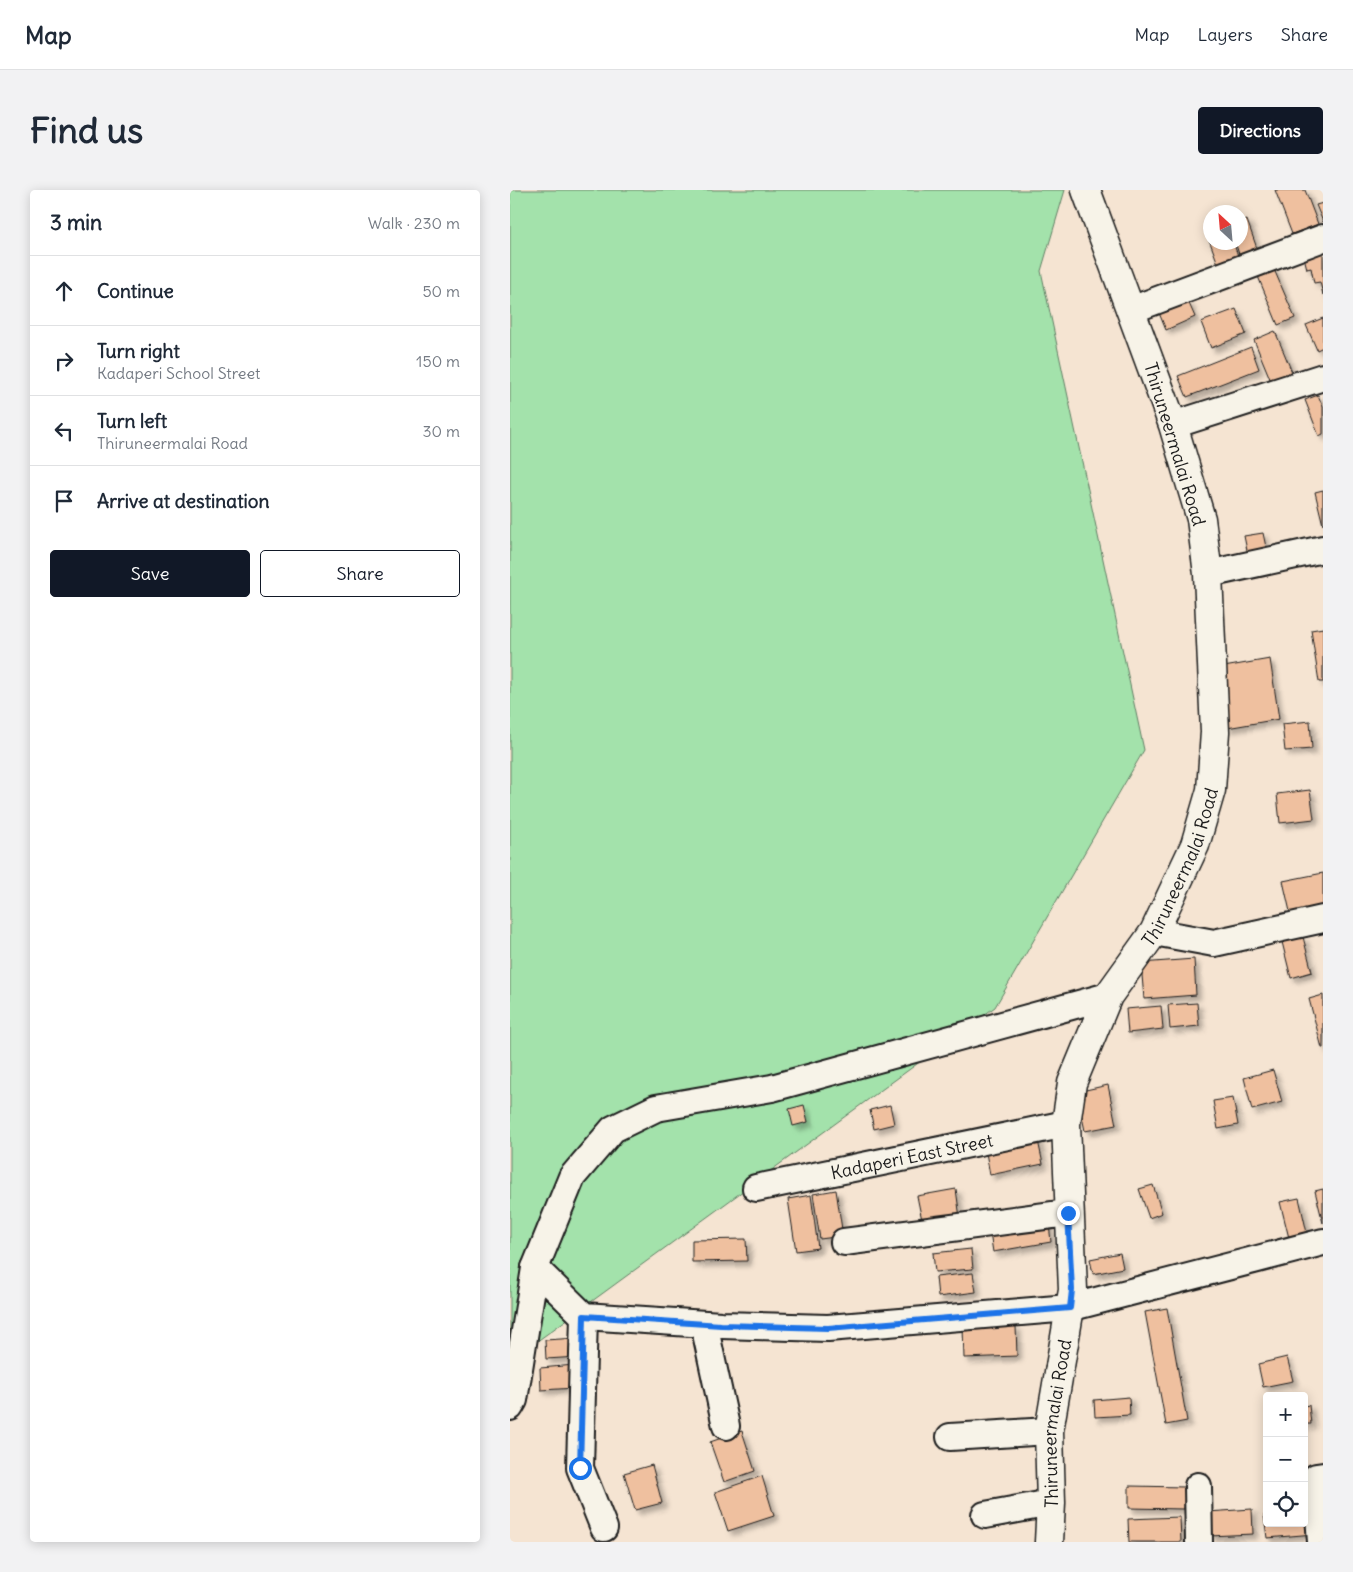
<!DOCTYPE html>
<meta charset="utf-8">
<style>
:root{--surface:#fff;--page:#f2f2f3;--text:#1f2937;--muted:#747a83;--line:#e0e1e3;--accent:#111827}
body{margin:0;font-family:Delius,sans-serif;background:var(--page);color:var(--text)}
.controls{position:absolute;right:15px;bottom:15px;display:grid;overflow:hidden;border-radius:5px;box-shadow:0 2px 12px #0003}
.controls button{width:45px;height:45px;display:grid;place-items:center;padding:0;border:0;border-bottom:1px solid var(--line);background:var(--surface);color:var(--text);font:25px sans-serif}
.compass{position:absolute;left:693px;top:15px;width:45px;height:45px;border-radius:50%;background:var(--surface);box-shadow:0 2px 12px #0003;rotate:334deg}
.stop{position:absolute;width:15px;height:15px;margin:-11px;border:4px solid #1a73e8;border-radius:50%;background:#fff}
.stop.end{background:#1a73e8;border-color:#fff;box-shadow:0 1px 5px #0008}
.list{margin:0;padding:0;list-style:none}
h2{display:flex;justify-content:space-between;align-items:center;height:65px;margin:0;padding:0 20px;font-size:21px}
h2 small{font-size:16px;font-weight:400;color:var(--muted)}
.list li{display:grid;grid-template-columns:32px 1fr auto;gap:15px;align-items:center;box-sizing:border-box;height:70px;padding:0 20px;border-top:1px solid var(--line)}
.list b{display:block;font-size:19px;white-space:nowrap}
.list p{margin:0;font-size:16px;white-space:nowrap;color:var(--muted)}
.list em{font-size:16px;font-style:normal;color:var(--muted)}
.actions{display:flex;gap:10px;padding:15px 20px}
.actions a{flex:1;padding:11px 0;border:1px solid var(--accent);border-radius:5px;text-align:center;font-size:18px;color:var(--accent)}
.actions .main{background:var(--accent);color:#fff}
.icon{flex:none;width:28px;height:28px;fill:none;stroke:currentColor;stroke-width:2;stroke-linecap:round;stroke-linejoin:round}
.map{position:relative;flex:none;width:813px;height:1352px;overflow:hidden;border-radius:5px}
header{display:flex;align-items:center;gap:30px;box-sizing:border-box;height:70px;padding:0 25px;background:var(--surface);border-bottom:1px solid var(--line)}
header strong{font-size:24px}
nav{display:flex;gap:28px;margin-inline-start:auto;font-size:18px}
.intro{display:flex;align-items:center;justify-content:space-between;box-sizing:border-box;height:120px;padding:0 30px}
h1{margin:0;font-size:35px}
.button{padding:12px 22px;border-radius:5px;background:var(--accent);color:#fff;font-size:18px;font-weight:700}
main{display:flex;gap:30px;padding:0 30px}
aside{flex:1;background:var(--surface);border-radius:5px;box-shadow:0 2px 12px #0003}
.map>svg:first-child{display:block}
.green{fill:#a3e2ab;stroke:#607f64}
.building{fill:#efc09f;stroke:#1c1c1c;filter:url(#shadow)}
.lines{fill:none;stroke-linecap:round;stroke-linejoin:round}
.street-casing{stroke:#1c1c1c;stroke-width:30}
.secondary-casing{stroke:#1c1c1c;stroke-width:31}
.street{stroke:#f7f3e8;stroke-width:26}
.secondary{stroke:#f7f3e8;stroke-width:28}
.route{stroke:#1a73e8;stroke-width:6}
.labels{text-anchor:middle;dominant-baseline:central;stroke-width:4;stroke-linejoin:round;paint-order:stroke}
.street-label{font-size:18px;fill:#1c1c1c;stroke:#f7f3e8}
</style>
<header>
<strong>Map</strong>
<nav><a>Map</a><a>Layers</a><a>Share</a></nav>
</header>
<div class="intro"><h1>Find us</h1><a class="button">Directions</a></div>
<main>
<aside>
<h2>3 min<small>Walk · 230 m</small></h2>
<ul class="list">
<li><svg class="icon" aria-label="ahead" viewBox="0 0 24 24"><path d="M12 20V5M6 11l6-6 6 6"/></svg><div><b>Continue</b></div><em>50 m</em></li>
<li><svg class="icon" aria-label="right" viewBox="0 0 24 24"><path d="M7 20v-9h11M14 6l5 5-5 5"/></svg><div><b>Turn right</b><p>Kadaperi School Street</p></div><em>150 m</em></li>
<li><svg class="icon" aria-label="left" viewBox="0 0 24 24"><path d="M17 20v-9H6M10 6l-5 5 5 5"/></svg><div><b>Turn left</b><p>Thiruneermalai Road</p></div><em>30 m</em></li>
<li><svg class="icon" aria-label="arrive" viewBox="0 0 24 24"><path d="M6 21V4h12l-3 4 3 4H6"/></svg><div><b>Arrive at destination</b></div></li>
</ul>
<div class="actions"><a class="main">Save</a><a>Share</a></div>
</aside>
<div class="map">
<svg width="813" height="1352" viewBox="0 0 813 1352">
<defs>
<filter id="shadow"><feDropShadow dx="4.5" dy="4.5" stdDeviation="2.5" flood-color="#0004"/></filter>
</defs>
<rect width="100%" height="100%" fill="#f5e4d2"/>
<filter id="ink" filterUnits="userSpaceOnUse"><feTurbulence type="fractalNoise" baseFrequency=".02" numOctaves="2"/><feDisplacementMap in="SourceGraphic" scale="10" xChannelSelector="R" yChannelSelector="G"/><feConvolveMatrix kernelMatrix="1 2 1 2 8 2 1 2 1" color-interpolation-filters="sRGB"/></filter>
<g filter="url(#ink)">
<!-- green -->
<path class="green" d="M 0,0 L 555,0 L 531,81 L 634,560 L 485,817 L 0,1171 Z"/>
<!-- building -->
<path class="building" d="M 765,0 L 795,0 L 808,34 L 782,44 Z
M 813,13 L 813,32 L 806,15 Z
M 737,30 L 750,67 L 732,73 L 725,52 L 731,52 L 731,32 Z
M 701,43 L 701,52 L 723,52 L 731,74 L 711,82 L 697,44 Z
M 813,62 L 813,105 L 810,92 L 804,93 L 801,78 L 797,79 L 794,67 Z
M 763,77 L 785,128 L 768,135 L 747,84 Z
M 678,111 L 685,127 L 656,140 L 649,123 Z
M 726,119 L 736,144 L 701,158 L 691,132 Z
M 813,128 L 813,157 L 807,160 L 796,135 Z
M 765,141 L 784,187 L 763,196 L 744,150 Z
M 741,157 L 749,179 L 677,207 L 668,186 Z
M 808,205 L 813,217 L 813,244 L 809,246 L 795,210 Z
M 813,300 L 813,335 L 805,302 Z
M 753,343 L 757,362 L 738,365 L 734,346 Z
M 813,438 L 813,492 L 809,492 L 801,440 Z
M 760,469 L 769,529 L 717,538 L 708,478 Z
M 800,531 L 802,559 L 775,561 L 772,534 Z
M 800,600 L 804,629 L 770,633 L 767,604 Z
M 813,683 L 813,719 L 781,726 L 773,691 Z
M 793,747 L 802,782 L 781,788 L 772,752 Z
M 684,769 L 686,805 L 634,809 L 631,773 Z
M 813,805 L 813,858 L 812,858 L 799,809 Z
M 687,813 L 689,836 L 660,839 L 658,815 Z
M 651,816 L 653,839 L 618,843 L 616,819 Z
M 763,880 L 772,912 L 742,920 L 734,888 Z
M 598,895 L 606,935 L 575,941 L 567,902 Z
M 723,908 L 728,935 L 708,939 L 703,911 Z
M 294,915 L 298,932 L 283,936 L 279,919 Z
M 380,915 L 384,934 L 364,939 L 360,920 Z
M 527,946 L 533,974 L 480,985 L 475,957 Z
M 643,995 L 652,1023 L 639,1028 L 629,999 Z
M 446,999 L 450,1028 L 413,1035 L 407,1006 Z
M 813,999 L 813,1033 L 805,1001 Z
M 326,1000 L 333,1046 L 310,1049 L 303,1004 Z
M 301,1005 L 308,1058 L 286,1061 L 278,1009 Z
M 789,1008 L 797,1043 L 779,1048 L 770,1012 Z
M 539,1034 L 541,1052 L 483,1062 L 480,1043 Z
M 236,1049 L 237,1071 L 182,1072 L 182,1050 Z
M 461,1059 L 463,1079 L 425,1082 L 423,1063 Z
M 610,1063 L 613,1078 L 583,1084 L 580,1069 Z
M 463,1083 L 466,1102 L 428,1107 L 426,1087 Z
M 657,1118 L 677,1231 L 656,1235 L 635,1122 Z
M 506,1136 L 507,1166 L 454,1168 L 453,1138 Z
M 67,1148 L 68,1167 L 36,1169 L 35,1150 Z
M 777,1167 L 783,1191 L 753,1197 L 748,1174 Z
M 65,1175 L 66,1198 L 31,1200 L 30,1178 Z
M 619,1207 L 620,1225 L 585,1227 L 584,1210 Z
M 799,1215 L 801,1234 L 794,1234 L 794,1216 Z
M 232,1241 L 245,1281 L 214,1292 L 200,1252 Z
M 142,1275 L 152,1313 L 125,1320 L 114,1283 Z
M 252,1286 L 264,1326 L 218,1341 L 205,1302 Z
M 619,1296 L 675,1297 L 674,1319 L 619,1318 Z
M 742,1319 L 743,1344 L 699,1346 L 698,1322 Z
M 794,1320 L 802,1320 L 804,1344 L 757,1348 L 754,1325 L 757,1324 L 757,1333 L 794,1333 Z
M 670,1327 L 671,1352 L 619,1352 L 618,1329 Z"/>
<g class="lines">
<defs>
<g id="street">
<path d="M 621,120 L 813,48"/>
<path d="M 663,235 L 813,187"/>
<path d="M 698,384 L 813,359"/>
<path d="M 644,742 L 704,753 L 813,729"/>
<path id="s1" d="M 246,998 L 556,934"/>
<path d="M 334,1052 L 558,1023"/>
<path d="M 25,1078 L 74,1126 L 211,1135 L 318,1138 L 559,1118 L 813,1052"/>
<path d="M 74,1126 L 70,1278 L 94,1338"/>
<path d="M 194,1134 L 216,1236"/>
<path d="M 0,1217 L 4,1210 L 25,1078 L 62,987 L 103,939 L 146,918 L 262,898 L 598,806"/>
<path d="M 440,1247 L 539,1241"/>
<path d="M 688,1296 L 689,1352"/>
<path d="M 475,1325 L 541,1313"/>
<path d="M 811,1352 L 806,1287 L 813,1286"/>
</g>
<g id="secondary">
<path id="s2" d="M 539,1352 L 541,1313 L 539,1241 L 563,1100 L 556,934 L 562,893 L 598,806 L 644,742 L 685,655 L 701,600 L 705,542 L 698,384 L 691,329 L 663,235 L 576,0"/>
</g>
</defs>
<!-- street casing -->
<use href="#street" class="street-casing"/>
<!-- secondary casing -->
<use href="#secondary" class="secondary-casing"/>
<!-- street -->
<use href="#street" class="street"/>
<!-- secondary -->
<use href="#secondary" class="secondary"/>
</g>
</g>
<g class="lines" filter="url(#ink)">
<!-- route -->
<path class="route" d="M 70,1278 L 74,1126 L 211,1135 L 318,1138 L 560,1118 L 562,1100 L 558,1023"/>
</g>
<g class="labels">
<!-- street labels -->
<g class="street-label">
<text transform="translate(665 254) rotate(73)">Thiruneermalai Road</text>
<text stroke="none"><textPath href="#s2" startOffset="705">Thiruneermalai Road</textPath></text>
<text stroke="none"><textPath href="#s1" startOffset="159">Kadaperi East Street</textPath></text>
<text stroke="none"><textPath href="#s2" startOffset="119">Thiruneermalai Road</textPath></text>
</g>
</g>
</svg>
<div class="controls">
<button>+</button>
<button>−</button>
<button><svg class="icon" aria-label="locate" viewBox="0 0 24 24"><circle cx="12" cy="12" r="6"/><path d="M12 2v4M12 18v4M2 12h4M18 12h4"/></svg></button>
</div>
<svg class="compass" viewBox="-18 -18 36 36"><path d="M0-13l5 13h-10z" fill="#e53935"/><path d="M0 13l5-13h-10z" fill="#747a83"/></svg>
<div class="stop" style="left:70px;top:1278px"></div>
<div class="stop end" style="left:558px;top:1023px"></div>
</div>
</main>
